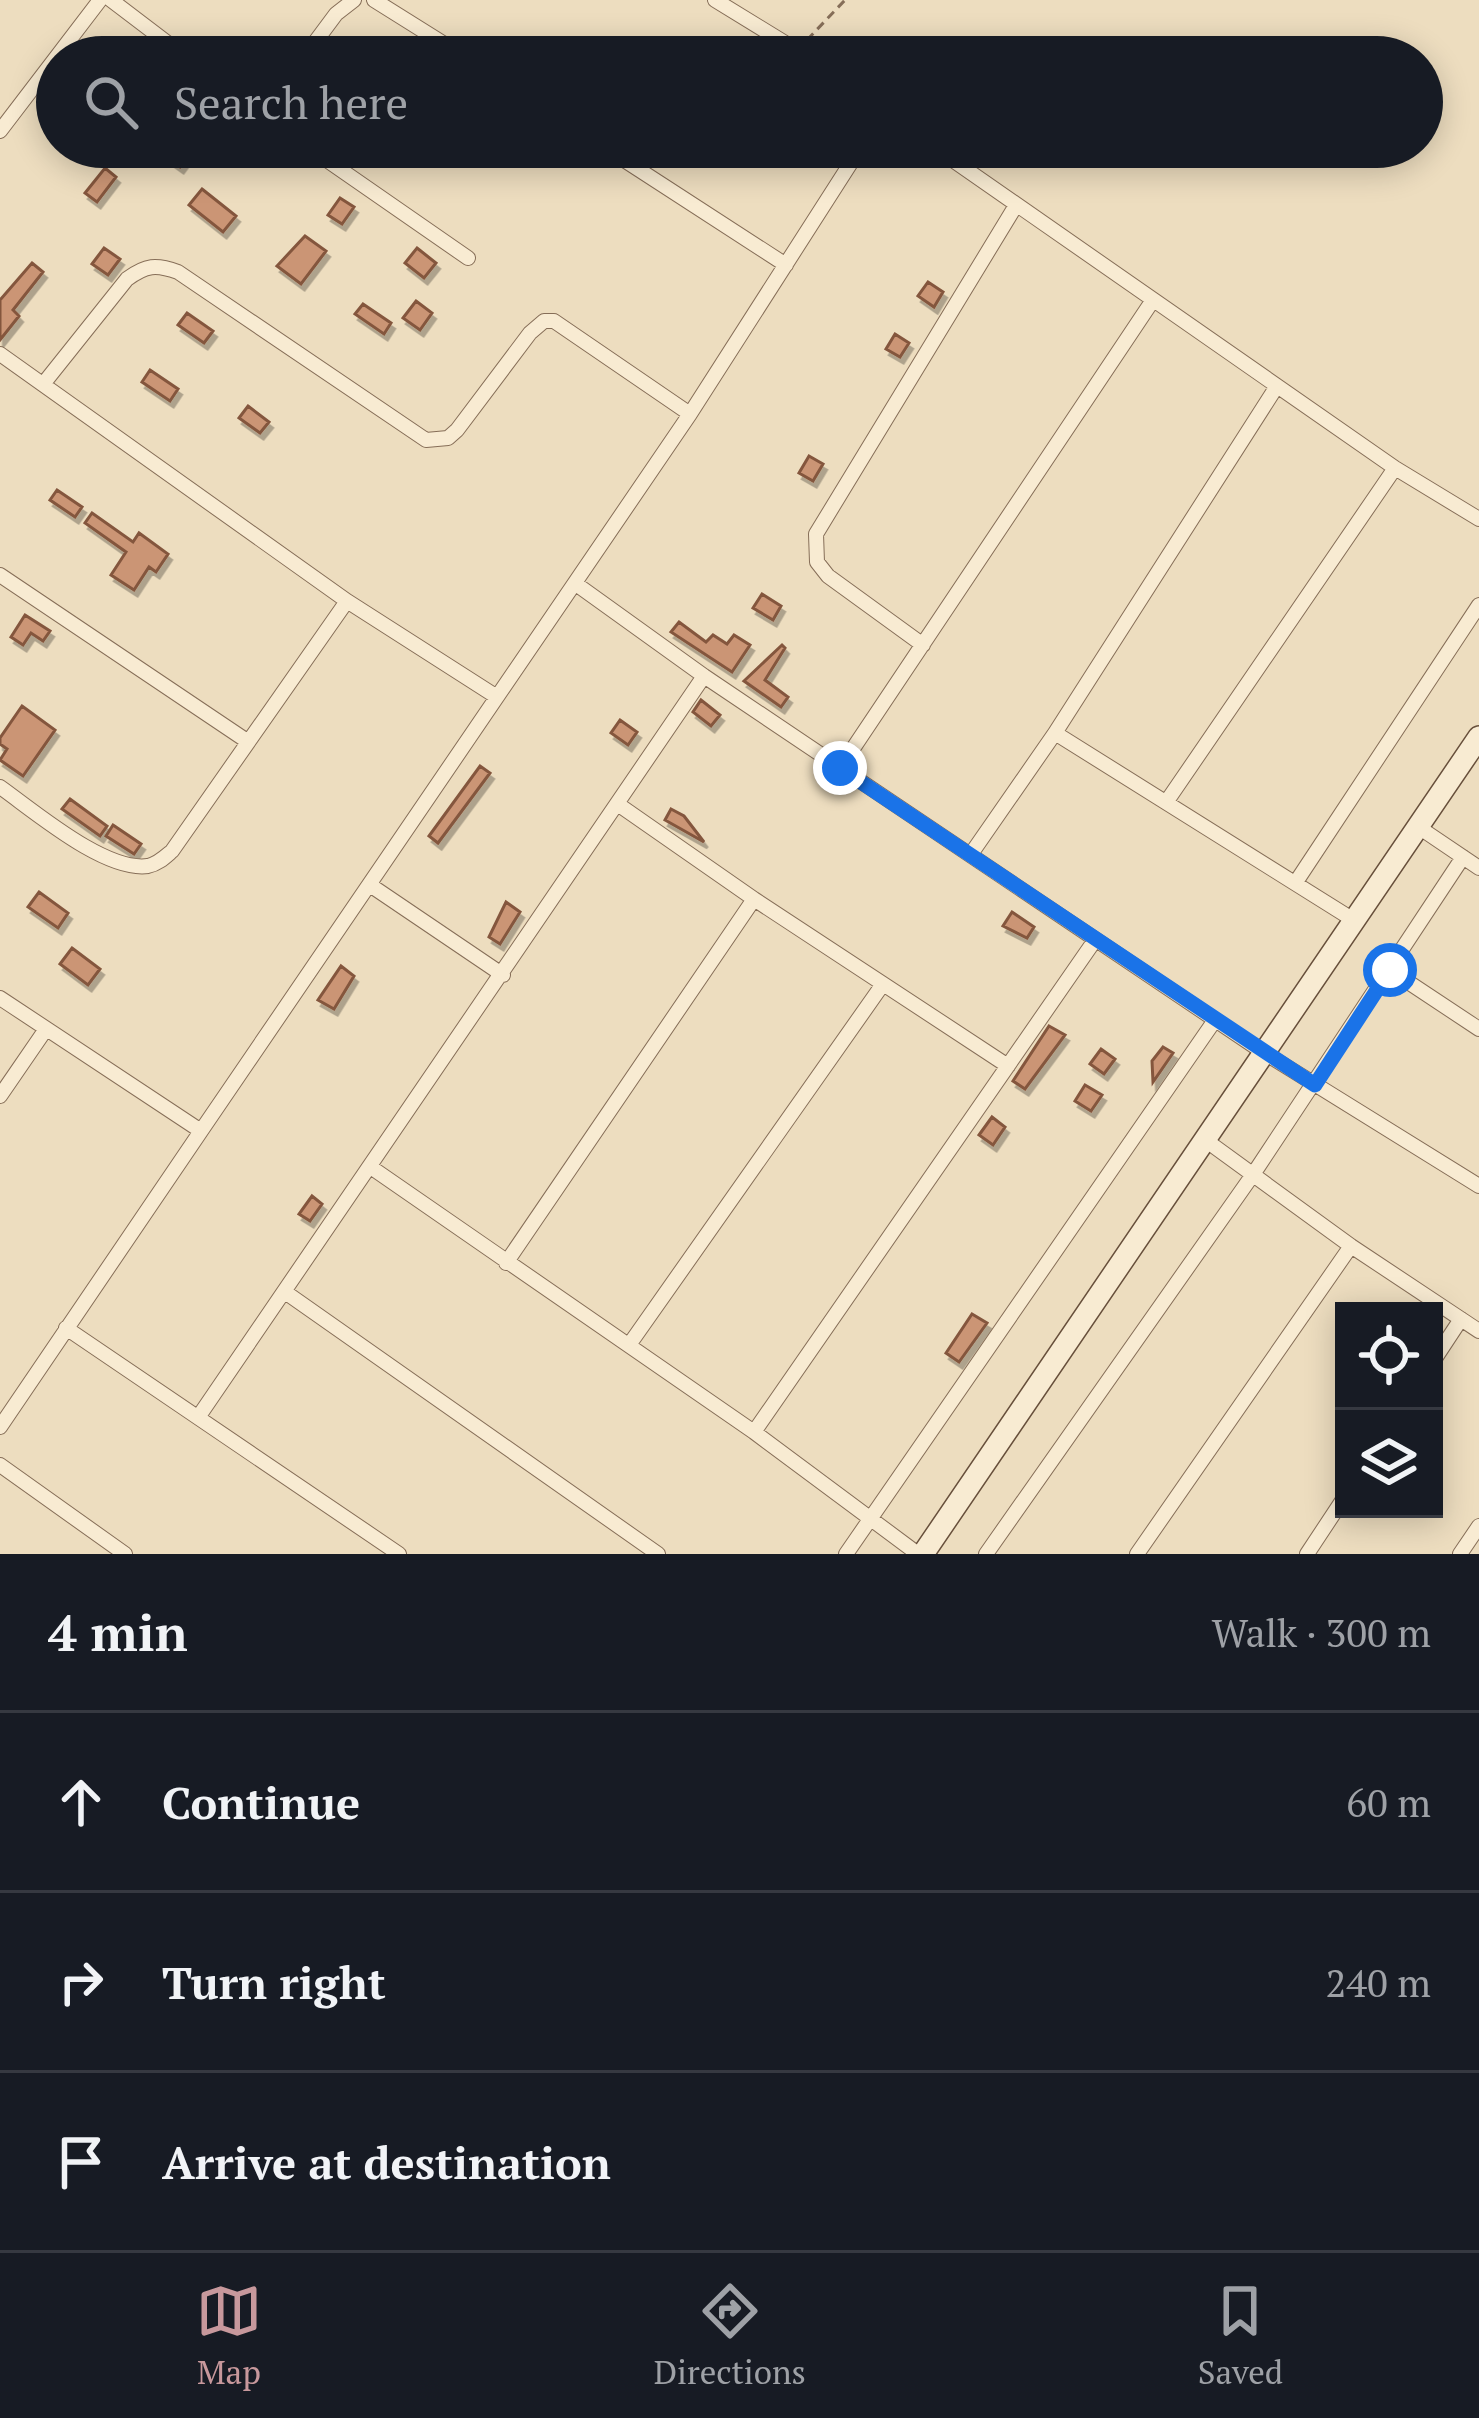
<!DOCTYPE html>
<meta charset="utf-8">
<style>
:root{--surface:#171b24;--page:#242831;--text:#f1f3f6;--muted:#9ea1a6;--line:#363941;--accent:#c7989c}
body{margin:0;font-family:"PT Serif",serif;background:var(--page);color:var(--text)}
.controls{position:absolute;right:36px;bottom:36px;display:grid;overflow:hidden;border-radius:0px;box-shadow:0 6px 30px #0003}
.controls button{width:108px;height:108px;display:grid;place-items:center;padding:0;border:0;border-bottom:3px solid var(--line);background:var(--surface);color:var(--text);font:60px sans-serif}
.stop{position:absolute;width:36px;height:36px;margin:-27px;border:9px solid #1a73e8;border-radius:50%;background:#fff}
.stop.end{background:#1a73e8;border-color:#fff;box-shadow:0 3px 12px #0008}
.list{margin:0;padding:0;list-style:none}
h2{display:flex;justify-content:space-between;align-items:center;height:156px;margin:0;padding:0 48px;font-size:51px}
h2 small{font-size:39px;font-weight:400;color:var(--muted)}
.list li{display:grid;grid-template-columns:78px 1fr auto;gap:36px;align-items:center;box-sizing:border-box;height:180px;padding:0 48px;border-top:3px solid var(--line)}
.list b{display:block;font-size:45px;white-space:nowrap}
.list em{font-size:39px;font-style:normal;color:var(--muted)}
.icon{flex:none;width:66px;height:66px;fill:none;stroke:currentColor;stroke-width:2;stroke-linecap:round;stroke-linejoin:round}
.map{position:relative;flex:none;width:1479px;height:1554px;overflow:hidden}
.search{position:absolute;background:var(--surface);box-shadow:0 6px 30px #0003;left:36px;right:36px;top:36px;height:132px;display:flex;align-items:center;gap:30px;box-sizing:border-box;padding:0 42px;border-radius:66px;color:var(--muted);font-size:45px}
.sheet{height:696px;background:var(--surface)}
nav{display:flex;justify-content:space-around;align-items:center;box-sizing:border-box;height:168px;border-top:3px solid var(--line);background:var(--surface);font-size:33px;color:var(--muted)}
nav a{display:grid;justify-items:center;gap:6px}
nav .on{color:var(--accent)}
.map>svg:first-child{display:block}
.building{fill:#cb9575;stroke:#84563e;stroke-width:3;filter:url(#shadow)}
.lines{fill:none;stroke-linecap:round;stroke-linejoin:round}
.street-casing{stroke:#866e58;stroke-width:16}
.secondary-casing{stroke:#674f3b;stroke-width:24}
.path{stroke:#866e58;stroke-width:3;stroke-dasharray:9 6;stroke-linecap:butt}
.street{stroke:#f8ebd2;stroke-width:14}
.secondary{stroke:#f8ebd2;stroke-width:21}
.route{stroke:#1a73e8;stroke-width:15}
</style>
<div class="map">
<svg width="1479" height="1554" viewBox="0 0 1479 1554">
<defs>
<filter id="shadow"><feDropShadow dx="3.5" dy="6" stdDeviation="0" flood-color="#0004"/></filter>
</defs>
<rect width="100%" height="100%" fill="#edddbf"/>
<!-- building -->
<path class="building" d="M 152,147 L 184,147 L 191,152 L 180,167 Z
M 105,168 L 116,177 L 97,202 L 85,193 Z
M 202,189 L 236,216 L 223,232 L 189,205 Z
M 340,198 L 354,207 L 342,224 L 328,215 Z
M 305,236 L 326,251 L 301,284 L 277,266 Z
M 104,248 L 120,259 L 108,275 L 92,264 Z
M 417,248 L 436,263 L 424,278 L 405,263 Z
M 32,263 L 43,272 L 13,310 L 19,316 L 0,340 L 0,300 Z
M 928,282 L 943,292 L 934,307 L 918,296 Z
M 416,301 L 432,313 L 420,330 L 403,318 Z
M 363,304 L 391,323 L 384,334 L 355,314 Z
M 187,313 L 213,331 L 204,343 L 178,325 Z
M 895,334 L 909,343 L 900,357 L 886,349 Z
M 150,370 L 178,389 L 170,401 L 142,382 Z
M 248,406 L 269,422 L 260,433 L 239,418 Z
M 809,456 L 823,464 L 813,481 L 799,473 Z
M 57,490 L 82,507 L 75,517 L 50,500 Z
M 92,513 L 133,542 L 139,533 L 168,554 L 156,572 L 149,567 L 134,590 L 111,575 L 126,552 L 85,523 Z
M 762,594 L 781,606 L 773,620 L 753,608 Z
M 25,615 L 50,631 L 43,641 L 31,633 L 23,645 L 11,637 Z
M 679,622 L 706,642 L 713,635 L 727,644 L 734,635 L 750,645 L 732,672 L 671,632 Z
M 782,645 L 785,648 L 765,680 L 788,697 L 781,707 L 744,681 Z
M 701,700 L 720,715 L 711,726 L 693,712 Z
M 22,706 L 55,730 L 23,776 L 0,760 L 7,749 L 0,744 L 0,738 Z
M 620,720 L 637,732 L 628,745 L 611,733 Z
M 480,766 L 490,773 L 438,843 L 429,836 Z
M 70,799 L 107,826 L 100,836 L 62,809 Z
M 671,809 L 684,816 L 704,842 L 665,820 Z
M 113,825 L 141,844 L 134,854 L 106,836 Z
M 39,892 L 68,913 L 58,928 L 28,907 Z
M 506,902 L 520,912 L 500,944 L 489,937 Z
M 1012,912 L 1034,927 L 1027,938 L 1003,926 Z
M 72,948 L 100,969 L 88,985 L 60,964 Z
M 341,966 L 354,976 L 334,1009 L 318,1000 Z
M 1049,1026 L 1065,1035 L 1025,1089 L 1013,1081 Z
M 1163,1047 L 1173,1053 L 1153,1082 L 1152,1061 Z
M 1101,1049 L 1115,1059 L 1104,1074 L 1090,1064 Z
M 1085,1085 L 1102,1095 L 1091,1111 L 1075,1101 Z
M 992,1117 L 1005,1127 L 993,1145 L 979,1135 Z
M 312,1196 L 322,1204 L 310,1221 L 299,1214 Z
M 972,1314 L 987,1323 L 959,1362 L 946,1353 Z"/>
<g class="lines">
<defs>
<path id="street" d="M 111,0 L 186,57
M 374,0 L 465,57
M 715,0 L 808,57
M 304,57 L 336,14 L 354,0
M 0,131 L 100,0
M 308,147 L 468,258
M 604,147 L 786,265
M 934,147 L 1395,468 L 1479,519
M 0,354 L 347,601 L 172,851 C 165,857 158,864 148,866 C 105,872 34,811 0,787
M 44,383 L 127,279 C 146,265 156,264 178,272 L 426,440 L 448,438 L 457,430 L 530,333 L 544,321 L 554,321 L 690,414
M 0,575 L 247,741
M 576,584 L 704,676 L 1263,1052 L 1479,1186
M 347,601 L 497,697
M 923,645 L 828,576 L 817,562 L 816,534 L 1015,207
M 1055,733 L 1352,919
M 840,768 L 1153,300
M 1167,801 L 1395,468
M 619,805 L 754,899 L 1008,1066
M 1417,826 L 1479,868
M 971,854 L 1055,733 L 1277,386
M 1296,882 L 1479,605
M 370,885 L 503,975
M 1390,970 L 1479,1029
M 0,998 L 201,1131 L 0,1427
M 0,1096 L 46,1029
M 201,1131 L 690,414 L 861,147
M 1204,1139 L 1351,1246 L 1479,1331
M 372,1168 L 754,1432 L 918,1554
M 506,1263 L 754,899
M 285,1292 L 658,1554
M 66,1328 L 399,1554
M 629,1345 L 883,984
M 1434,1360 L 1461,1319
M 199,1416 L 704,676
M 754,1432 L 1095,940
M 0,1465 L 125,1554
M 846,1554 L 1215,1020
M 986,1554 L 1254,1173 L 1463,857
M 1137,1554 L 1351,1246
M 1307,1554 L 1344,1498
M 1460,1554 L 1479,1526"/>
<path id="secondary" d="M 923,1554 L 1479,737"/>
</defs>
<!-- street casing -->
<use href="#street" class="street-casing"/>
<!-- secondary casing -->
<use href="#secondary" class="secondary-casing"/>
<!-- path -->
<path class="path" d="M 807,40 L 845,0"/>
<!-- street -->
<use href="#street" class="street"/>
<!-- secondary -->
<use href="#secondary" class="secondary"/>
</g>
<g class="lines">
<!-- route -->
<path class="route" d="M 840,768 L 1315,1085 L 1390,970"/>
</g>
</svg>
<div class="controls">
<button><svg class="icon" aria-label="locate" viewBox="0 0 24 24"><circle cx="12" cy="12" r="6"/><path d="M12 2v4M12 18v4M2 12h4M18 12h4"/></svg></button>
<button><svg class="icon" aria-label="layers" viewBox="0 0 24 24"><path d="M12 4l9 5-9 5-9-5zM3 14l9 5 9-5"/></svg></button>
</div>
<div class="stop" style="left:1390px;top:970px"></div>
<div class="stop end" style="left:840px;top:768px"></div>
<div class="search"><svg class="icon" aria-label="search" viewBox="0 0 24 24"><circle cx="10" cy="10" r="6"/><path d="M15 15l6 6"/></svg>Search here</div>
</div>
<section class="sheet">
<h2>4 min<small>Walk · 300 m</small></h2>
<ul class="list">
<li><svg class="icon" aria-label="ahead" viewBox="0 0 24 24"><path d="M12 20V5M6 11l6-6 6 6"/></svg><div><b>Continue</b></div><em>60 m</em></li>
<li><svg class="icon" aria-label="right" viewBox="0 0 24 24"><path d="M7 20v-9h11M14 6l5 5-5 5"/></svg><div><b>Turn right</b></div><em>240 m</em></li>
<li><svg class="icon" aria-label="arrive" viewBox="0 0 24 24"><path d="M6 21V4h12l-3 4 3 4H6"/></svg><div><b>Arrive at destination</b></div></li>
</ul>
</section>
<nav>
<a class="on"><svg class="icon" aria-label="map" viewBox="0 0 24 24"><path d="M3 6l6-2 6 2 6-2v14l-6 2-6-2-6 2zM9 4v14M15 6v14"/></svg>Map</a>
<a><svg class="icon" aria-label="directions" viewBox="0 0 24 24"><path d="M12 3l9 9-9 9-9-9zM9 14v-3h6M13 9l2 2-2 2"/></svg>Directions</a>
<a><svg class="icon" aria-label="saved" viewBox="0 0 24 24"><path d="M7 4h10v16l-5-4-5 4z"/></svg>Saved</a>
</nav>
